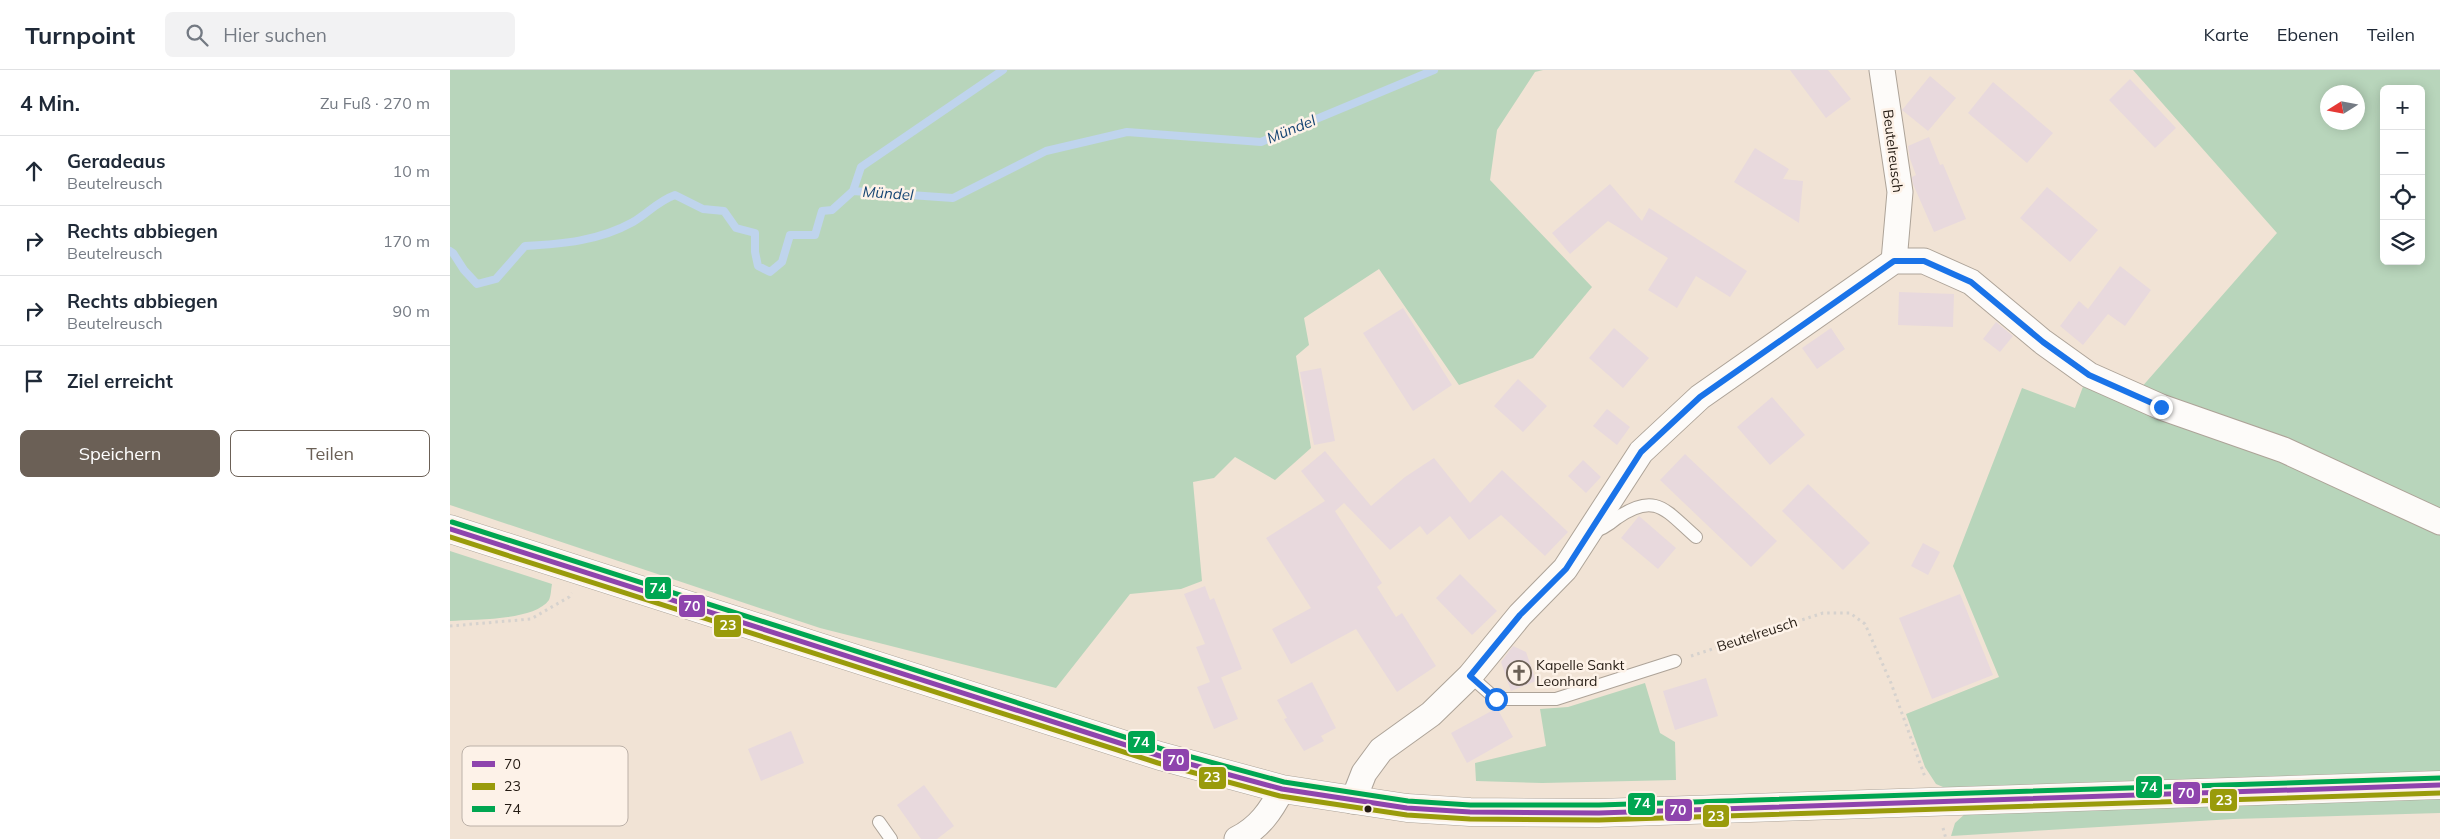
<!DOCTYPE html>
<html lang="de">
<meta charset="utf-8">
<style>
:root{--surface:#fff;--page:#f2f2f3;--text:#1f2937;--muted:#747a83;--line:#e0e1e3;--accent:#6b6056}
body{margin:0;font-family:Mulish,sans-serif;background:var(--page);color:var(--text)}
.controls{position:absolute;right:15px;top:15px;display:grid;overflow:hidden;border-radius:8px;box-shadow:0 2px 12px #0003}
.controls button{width:45px;height:45px;display:grid;place-items:center;padding:0;border:0;border-bottom:1px solid var(--line);background:var(--surface);color:var(--text);font:25px sans-serif}
.compass{position:absolute;left:1870px;top:15px;width:45px;height:45px;border-radius:50%;background:var(--surface);box-shadow:0 2px 12px #0003;rotate:259deg}
.stop{position:absolute;width:15px;height:15px;margin:-11px;border:4px solid #1a73e8;border-radius:50%;background:#fff}
.stop.end{background:#1a73e8;border-color:#fff;box-shadow:0 1px 5px #0008}
.list{margin:0;padding:0;list-style:none}
h2{display:flex;justify-content:space-between;align-items:center;height:65px;margin:0;padding:0 20px;font-size:21px}
h2 small{font-size:16px;font-weight:400;color:var(--muted)}
.list li{display:grid;grid-template-columns:32px 1fr auto;gap:15px;align-items:center;box-sizing:border-box;height:70px;padding:0 20px;border-top:1px solid var(--line)}
.list b{display:block;font-size:19px;white-space:nowrap}
.list p{margin:0;font-size:16px;white-space:nowrap;color:var(--muted)}
.list em{font-size:16px;font-style:normal;color:var(--muted)}
.actions{display:flex;gap:10px;padding:15px 20px}
.actions a{flex:1;padding:11px 0;border:1px solid var(--accent);border-radius:8px;text-align:center;font-size:18px;color:var(--accent)}
.actions .main{background:var(--accent);color:#fff}
.icon{flex:none;width:28px;height:28px;fill:none;stroke:currentColor;stroke-width:2;stroke-linecap:round;stroke-linejoin:round}
.map{position:relative;flex:none;width:1990px;height:769px;overflow:hidden}
header{display:flex;align-items:center;gap:30px;box-sizing:border-box;height:70px;padding:0 25px;background:var(--surface);border-bottom:1px solid var(--line)}
header strong{font-size:24px}
nav{display:flex;gap:28px;margin-inline-start:auto;font-size:18px}
.search{width:350px;height:45px;background:var(--page);display:flex;align-items:center;gap:12px;box-sizing:border-box;padding:0 18px;border-radius:8px;color:var(--muted);font-size:19px}
main{display:flex}
aside{flex:1;background:var(--surface)}
.map>svg:first-child{display:block}
.green{fill:#b8d5bb;fill-rule:evenodd}
.lines{fill:none;stroke-linecap:round;stroke-linejoin:round}
.stream{stroke:#bfd4ed;stroke-width:8}
.building{fill:#e8d9dd}
.lane-casing{stroke:#ada398;stroke-width:14}
.street-casing{stroke:#ada398;stroke-width:27}
.secondary-casing{stroke:#ada398;stroke-width:29}
.path{stroke:#d6d2ce;stroke-width:3;stroke-dasharray:2.5 4;stroke-linecap:butt}
.lane{stroke:#fdfbf9;stroke-width:12}
.street{stroke:#fdfbf9;stroke-width:25}
.secondary{stroke:#fdfbf9;stroke-width:28}
.bus-1-casing{stroke:#fdf2e8;stroke-width:9}
.bus-2-casing{stroke:#fdf2e8;stroke-width:9}
.bus-3-casing{stroke:#fdf2e8;stroke-width:9}
.bus-1{stroke:#8e44ad;stroke-width:5}
.bus-2{stroke:#999b0b;stroke-width:5}
.bus-3{stroke:#00a651;stroke-width:5}
.route{stroke:#1a73e8;stroke-width:6}
.bus-dot{fill:#231a12;stroke:#fdf2e8;stroke-width:2}
.labels{text-anchor:middle;dominant-baseline:central;stroke-width:5;stroke-linejoin:round;paint-order:stroke}
.street-label{font-size:14px;fill:#231a12;stroke:#fdf2e8}
.poi-label{font-size:14px;fill:#231a12;stroke:#fdf2e8;text-anchor:start}
.water-label{font-size:15px;font-style:italic;fill:#154473;stroke:#fdf2e8}
.key{fill:#fdf2e8;stroke:#bcb1a8;stroke-width:1}
.key-label{font-size:14px;fill:#231a12}
.line-badge{stroke:#fdf2e8;stroke-width:2}
.badge-label{font-size:14px;text-anchor:middle;font-weight:bold;fill:#fff}
</style>
<header>
<strong>Turnpoint</strong>
<div class="search"><svg class="icon" aria-label="search" viewBox="0 0 24 24"><circle cx="10" cy="10" r="6"/><path d="M15 15l6 6"/></svg>Hier suchen</div>
<nav><a>Karte</a><a>Ebenen</a><a>Teilen</a></nav>
</header>
<main>
<aside>
<h2>4 Min.<small>Zu Fuß · 270 m</small></h2>
<ul class="list">
<li><svg class="icon" aria-label="ahead" viewBox="0 0 24 24"><path d="M12 20V5M6 11l6-6 6 6"/></svg><div><b>Geradeaus</b><p>Beutelreusch</p></div><em>10 m</em></li>
<li><svg class="icon" aria-label="right" viewBox="0 0 24 24"><path d="M7 20v-9h11M14 6l5 5-5 5"/></svg><div><b>Rechts abbiegen</b><p>Beutelreusch</p></div><em>170 m</em></li>
<li><svg class="icon" aria-label="right" viewBox="0 0 24 24"><path d="M7 20v-9h11M14 6l5 5-5 5"/></svg><div><b>Rechts abbiegen</b><p>Beutelreusch</p></div><em>90 m</em></li>
<li><svg class="icon" aria-label="arrive" viewBox="0 0 24 24"><path d="M6 21V4h12l-3 4 3 4H6"/></svg><div><b>Ziel erreicht</b></div></li>
</ul>
<div class="actions"><a class="main">Speichern</a><a>Teilen</a></div>
</aside>
<div class="map">
<svg width="1990" height="769" viewBox="0 0 1990 769">
<rect width="100%" height="100%" fill="#f1e3d5"/>
<!-- green -->
<path class="green" d="M 0,0 L 1093,0 L 1085,2 L 1047,60 L 1040,110 L 1142,217 L 1083,288 L 1009,315 L 929,199 L 854,248 L 859,275 L 846,286 L 861,378 L 825,410 L 785,387 L 764,408 L 743,412 L 752,511 L 731,519 L 680,524 L 606,618 L 370,558 L 0,435 Z
M 1683,0 L 1990,0 L 1990,445 L 1690,319 L 1827,163 ZM 1934,19 L 1971,19 L 1971,191 L 1934,191 ZM 1878,22 L 1908,22 L 1908,52 L 1878,52 Z
M 1634,314 L 1824,389 L 1990,465 L 1990,703 L 1500,720 L 1486,714 L 1475,697 L 1456,644 L 1549,607 L 1503,496 L 1572,318 L 1625,338 Z
M 0,481 L 102,514 C 101,519 101,526 99,530 C 84,551 25,549 0,551 Z
M 1195,613 L 1210,663 L 1225,672 L 1226,710 L 1092,713 L 1026,711 L 1025,693 L 1096,676 L 1090,639 L 1118,637 Z
M 1990,725 L 1990,743 L 1783,749 L 1501,766 L 1505,753 L 1517,742 Z"/>
<g class="lines">
<!-- stream -->
<path class="stream" d="M 403,121 L 411,97 L 553,0
M 0,181 L 3,183 L 14,200 L 27,214 L 46,209 L 75,176 C 112,174 149,171 183,152 C 198,143 208,131 225,125 L 253,139 L 274,141 L 286,158 L 305,163 L 305,182 L 308,196 L 320,202 L 332,192 L 340,165 L 365,165 L 372,141 L 382,140 L 403,121 L 503,128 L 596,81 L 677,62 L 811,72 L 984,0"/>
</g>
<!-- building -->
<path class="building" d="M 1340,0 L 1378,0 L 1401,29 L 1376,48 Z
M 1480,6 L 1506,28 L 1478,61 L 1452,40 Z
M 1680,9 L 1726,58 L 1705,78 L 1659,30 Z
M 1543,12 L 1603,63 L 1577,93 L 1518,43 Z
M 1479,67 L 1490,95 L 1493,94 L 1516,149 L 1484,162 L 1463,114 L 1462,107 L 1466,105 L 1460,89 L 1458,76 Z
M 1305,78 L 1339,99 L 1333,109 L 1353,111 L 1349,153 L 1284,112 Z
M 1160,114 L 1192,151 L 1199,138 L 1297,201 L 1280,227 L 1246,206 L 1227,238 L 1198,220 L 1218,188 L 1158,151 L 1120,184 L 1102,163 Z
M 1597,117 L 1648,160 L 1620,192 L 1570,148 Z
M 1670,196 L 1701,220 L 1675,256 L 1658,244 L 1633,275 L 1610,256 L 1629,231 L 1638,239 Z
M 1449,222 L 1504,224 L 1503,257 L 1448,255 Z
M 953,238 L 1002,315 L 963,341 L 913,263 Z
M 1546,252 L 1563,266 L 1550,282 L 1533,269 Z
M 1164,258 L 1199,288 L 1173,318 L 1139,288 Z
M 1381,258 L 1395,279 L 1367,299 L 1352,278 Z
M 871,298 L 885,371 L 864,375 L 850,302 Z
M 1068,309 L 1097,336 L 1073,362 L 1044,336 Z
M 1322,327 L 1355,365 L 1320,395 L 1287,357 Z
M 1157,339 L 1180,357 L 1167,375 L 1143,356 Z
M 875,381 L 921,436 L 955,407 L 984,388 L 1020,433 L 1052,400 L 1118,462 L 1095,486 L 1051,445 L 1019,470 L 1000,446 L 977,465 L 970,456 L 940,480 L 894,433 L 885,441 L 932,513 L 927,517 L 946,547 L 952,543 L 986,596 L 947,622 L 906,559 L 841,594 L 822,559 L 861,538 L 816,468 L 875,431 L 851,401 Z
M 1235,384 L 1327,471 L 1301,497 L 1210,410 Z
M 1133,390 L 1151,407 L 1136,423 L 1118,406 Z
M 1358,414 L 1420,473 L 1393,500 L 1332,441 Z
M 1189,446 L 1226,478 L 1208,499 L 1171,468 Z
M 1473,473 L 1490,482 L 1478,505 L 1461,496 Z
M 1010,504 L 1047,541 L 1022,565 L 986,528 Z
M 755,516 L 760,530 L 764,528 L 792,599 L 762,611 L 771,607 L 788,649 L 764,659 L 747,617 L 760,612 L 746,577 L 755,574 L 734,524 Z
M 1510,524 L 1543,605 L 1482,629 L 1449,548 Z
M 1063,576 L 1076,582 L 1086,611 L 1061,621 L 1051,592 Z
M 1256,608 L 1268,646 L 1225,660 L 1213,621 Z
M 862,612 L 886,658 L 871,666 L 874,671 L 854,681 L 834,649 L 837,648 L 827,630 Z
M 1047,638 L 1063,667 L 1017,693 L 1001,663 Z
M 341,661 L 354,693 L 311,711 L 298,679 Z
M 474,715 L 504,756 L 487,769 L 471,769 L 447,735 Z"/>
<g class="lines">
<defs>
<path id="lane" d="M 1144,461 C 1152,460 1161,453 1167,448 C 1206,421 1216,441 1246,467
M 1020,606 L 1046,629 L 1106,629 L 1225,591
M 429,752 L 441,769"/>
<path id="street" d="M 1432,0 L 1450,122 L 1444,191
M 903,731 L 914,703 L 931,680 L 981,644 L 1020,606 L 1070,545 L 1115,499 L 1191,382 L 1250,327 L 1444,191 L 1474,191 L 1521,212 L 1593,272 L 1639,305 L 1711,337 L 1834,380 L 1990,452
M 787,769 C 809,758 821,741 832,719"/>
<path id="secondary" d="M 0,459 L 710,686 L 832,719 L 957,738 L 1020,742 L 1149,743 L 1990,715"/>
</defs>
<!-- lane casing -->
<use href="#lane" class="lane-casing"/>
<!-- street casing -->
<use href="#street" class="street-casing"/>
<!-- secondary casing -->
<use href="#secondary" class="secondary-casing"/>
<!-- path -->
<path class="path" d="M 0,556 L 81,549 L 119,527 L 122,523
M 1241,586 L 1373,543 L 1400,543 L 1415,554 L 1441,613 L 1475,707
M 1493,758 L 1496,769"/>
<!-- lane -->
<use href="#lane" class="lane"/>
<!-- street -->
<use href="#street" class="street"/>
<!-- secondary -->
<use href="#secondary" class="secondary"/>
<defs>
<path id="bus-1" d="M 0,459 L 710,686 L 832,719 L 957,738 L 1020,742 L 1149,743 L 1990,715"/>
<path id="bus-2" d="M 0,467 L 708,693 L 830,726 L 957,745 L 1020,749 L 1149,750 L 1990,723"/>
<path id="bus-3" d="M 2,452 L 712,679 L 834,712 L 958,731 L 1020,735 L 1149,735 L 1990,708"/>
</defs>
<!-- bus-1 casing -->
<use href="#bus-1" class="bus-1-casing"/>
<!-- bus-2 casing -->
<use href="#bus-2" class="bus-2-casing"/>
<!-- bus-3 casing -->
<use href="#bus-3" class="bus-3-casing"/>
<!-- bus-1 -->
<use href="#bus-1" class="bus-1"/>
<!-- bus-2 -->
<use href="#bus-2" class="bus-2"/>
<!-- bus-3 -->
<use href="#bus-3" class="bus-3"/>
</g>
<g class="lines">
<!-- route -->
<path class="route" d="M 1046,629 L 1020,606 L 1070,545 L 1116,499 L 1191,382 L 1250,327 L 1444,191 L 1474,191 L 1521,212 L 1593,272 L 1639,305 L 1711,337"/>
</g>
<!-- icons -->
<defs>
<symbol id="church-ring" viewBox="-11 -11 22 22"><circle r="9.5" fill="#fdf2e8" stroke="#6b6056" stroke-width="1.5"/><path d="M-1.2-6h2.4v3.5h3.3v2.4h-3.3V6h-2.4V-.1h-3.3v-2.4h3.3Z" fill="#6b6056"/></symbol>
</defs>
<g fill-rule="evenodd">
<use href="#church-ring" x="1055" y="589" width="28" height="28"/>
</g>
<!-- markers -->
<circle class="bus-dot" cx="918" cy="739" r="4.5"/>
<g class="labels">
<!-- street labels -->
<g class="street-label">
<text transform="translate(1443 81) rotate(83)">Beutelreusch</text>
<text transform="translate(1307 564) rotate(-18)">Beutelreusch</text>
</g>
<!-- poi labels -->
<g class="poi-label">
<text x="1086" y="595">Kapelle Sankt<tspan x="1086" dy="16">Leonhard</tspan></text>
</g>
<!-- water labels -->
<g class="water-label">
<text transform="translate(841 59) rotate(-22)">Mündel</text>
<text transform="translate(438 123) rotate(4)">Mündel</text>
</g>
</g>
<!-- legend -->
<rect x="12" y="676" width="166" height="80" rx="8" class="key"/>
<rect x="22" y="691" width="23" height="6" fill="#8e44ad"/>
<rect x="22" y="713" width="23" height="7" fill="#999b0b"/>
<rect x="22" y="736" width="23" height="6" fill="#00a651"/>
<g class="key-label">
<text x="54" y="699">70</text>
<text x="54" y="721">23</text>
<text x="54" y="744">74</text>
</g>
<g class="line-badge">
<rect x="194" y="506" width="28" height="24" rx="5" fill="#00a651"/>
<rect x="228" y="524" width="28" height="24" rx="5" fill="#8e44ad"/>
<rect x="263" y="544" width="29" height="24" rx="5" fill="#999b0b"/>
<rect x="677" y="660" width="29" height="24" rx="5" fill="#00a651"/>
<rect x="712" y="678" width="28" height="24" rx="5" fill="#8e44ad"/>
<rect x="748" y="696" width="29" height="24" rx="5" fill="#999b0b"/>
<rect x="1685" y="705" width="28" height="24" rx="5" fill="#00a651"/>
<rect x="1722" y="711" width="29" height="24" rx="5" fill="#8e44ad"/>
<rect x="1759" y="718" width="29" height="24" rx="5" fill="#999b0b"/>
<rect x="1177" y="722" width="29" height="24" rx="5" fill="#00a651"/>
<rect x="1214" y="728" width="29" height="24" rx="5" fill="#8e44ad"/>
<rect x="1252" y="734" width="28" height="24" rx="5" fill="#999b0b"/>
</g>
<g class="badge-label">
<text x="208" y="523">74</text>
<text x="242" y="541">70</text>
<text x="278" y="560">23</text>
<text x="691" y="677">74</text>
<text x="726" y="695">70</text>
<text x="762" y="712">23</text>
<text x="1699" y="722">74</text>
<text x="1736" y="728">70</text>
<text x="1774" y="735">23</text>
<text x="1192" y="738">74</text>
<text x="1228" y="745">70</text>
<text x="1266" y="751">23</text>
</g>
</svg>
<div class="controls">
<button>+</button>
<button>−</button>
<button><svg class="icon" aria-label="locate" viewBox="0 0 24 24"><circle cx="12" cy="12" r="6"/><path d="M12 2v4M12 18v4M2 12h4M18 12h4"/></svg></button>
<button><svg class="icon" aria-label="layers" viewBox="0 0 24 24"><path d="M12 4l9 5-9 5-9-5zM3 14l9 5 9-5"/></svg></button>
</div>
<svg class="compass" viewBox="-18 -18 36 36"><path d="M0-13l5 13h-10z" fill="#e53935"/><path d="M0 13l5-13h-10z" fill="#747a83"/></svg>
<div class="stop" style="left:1046px;top:629px"></div>
<div class="stop end" style="left:1711px;top:337px"></div>
</div>
</main>
